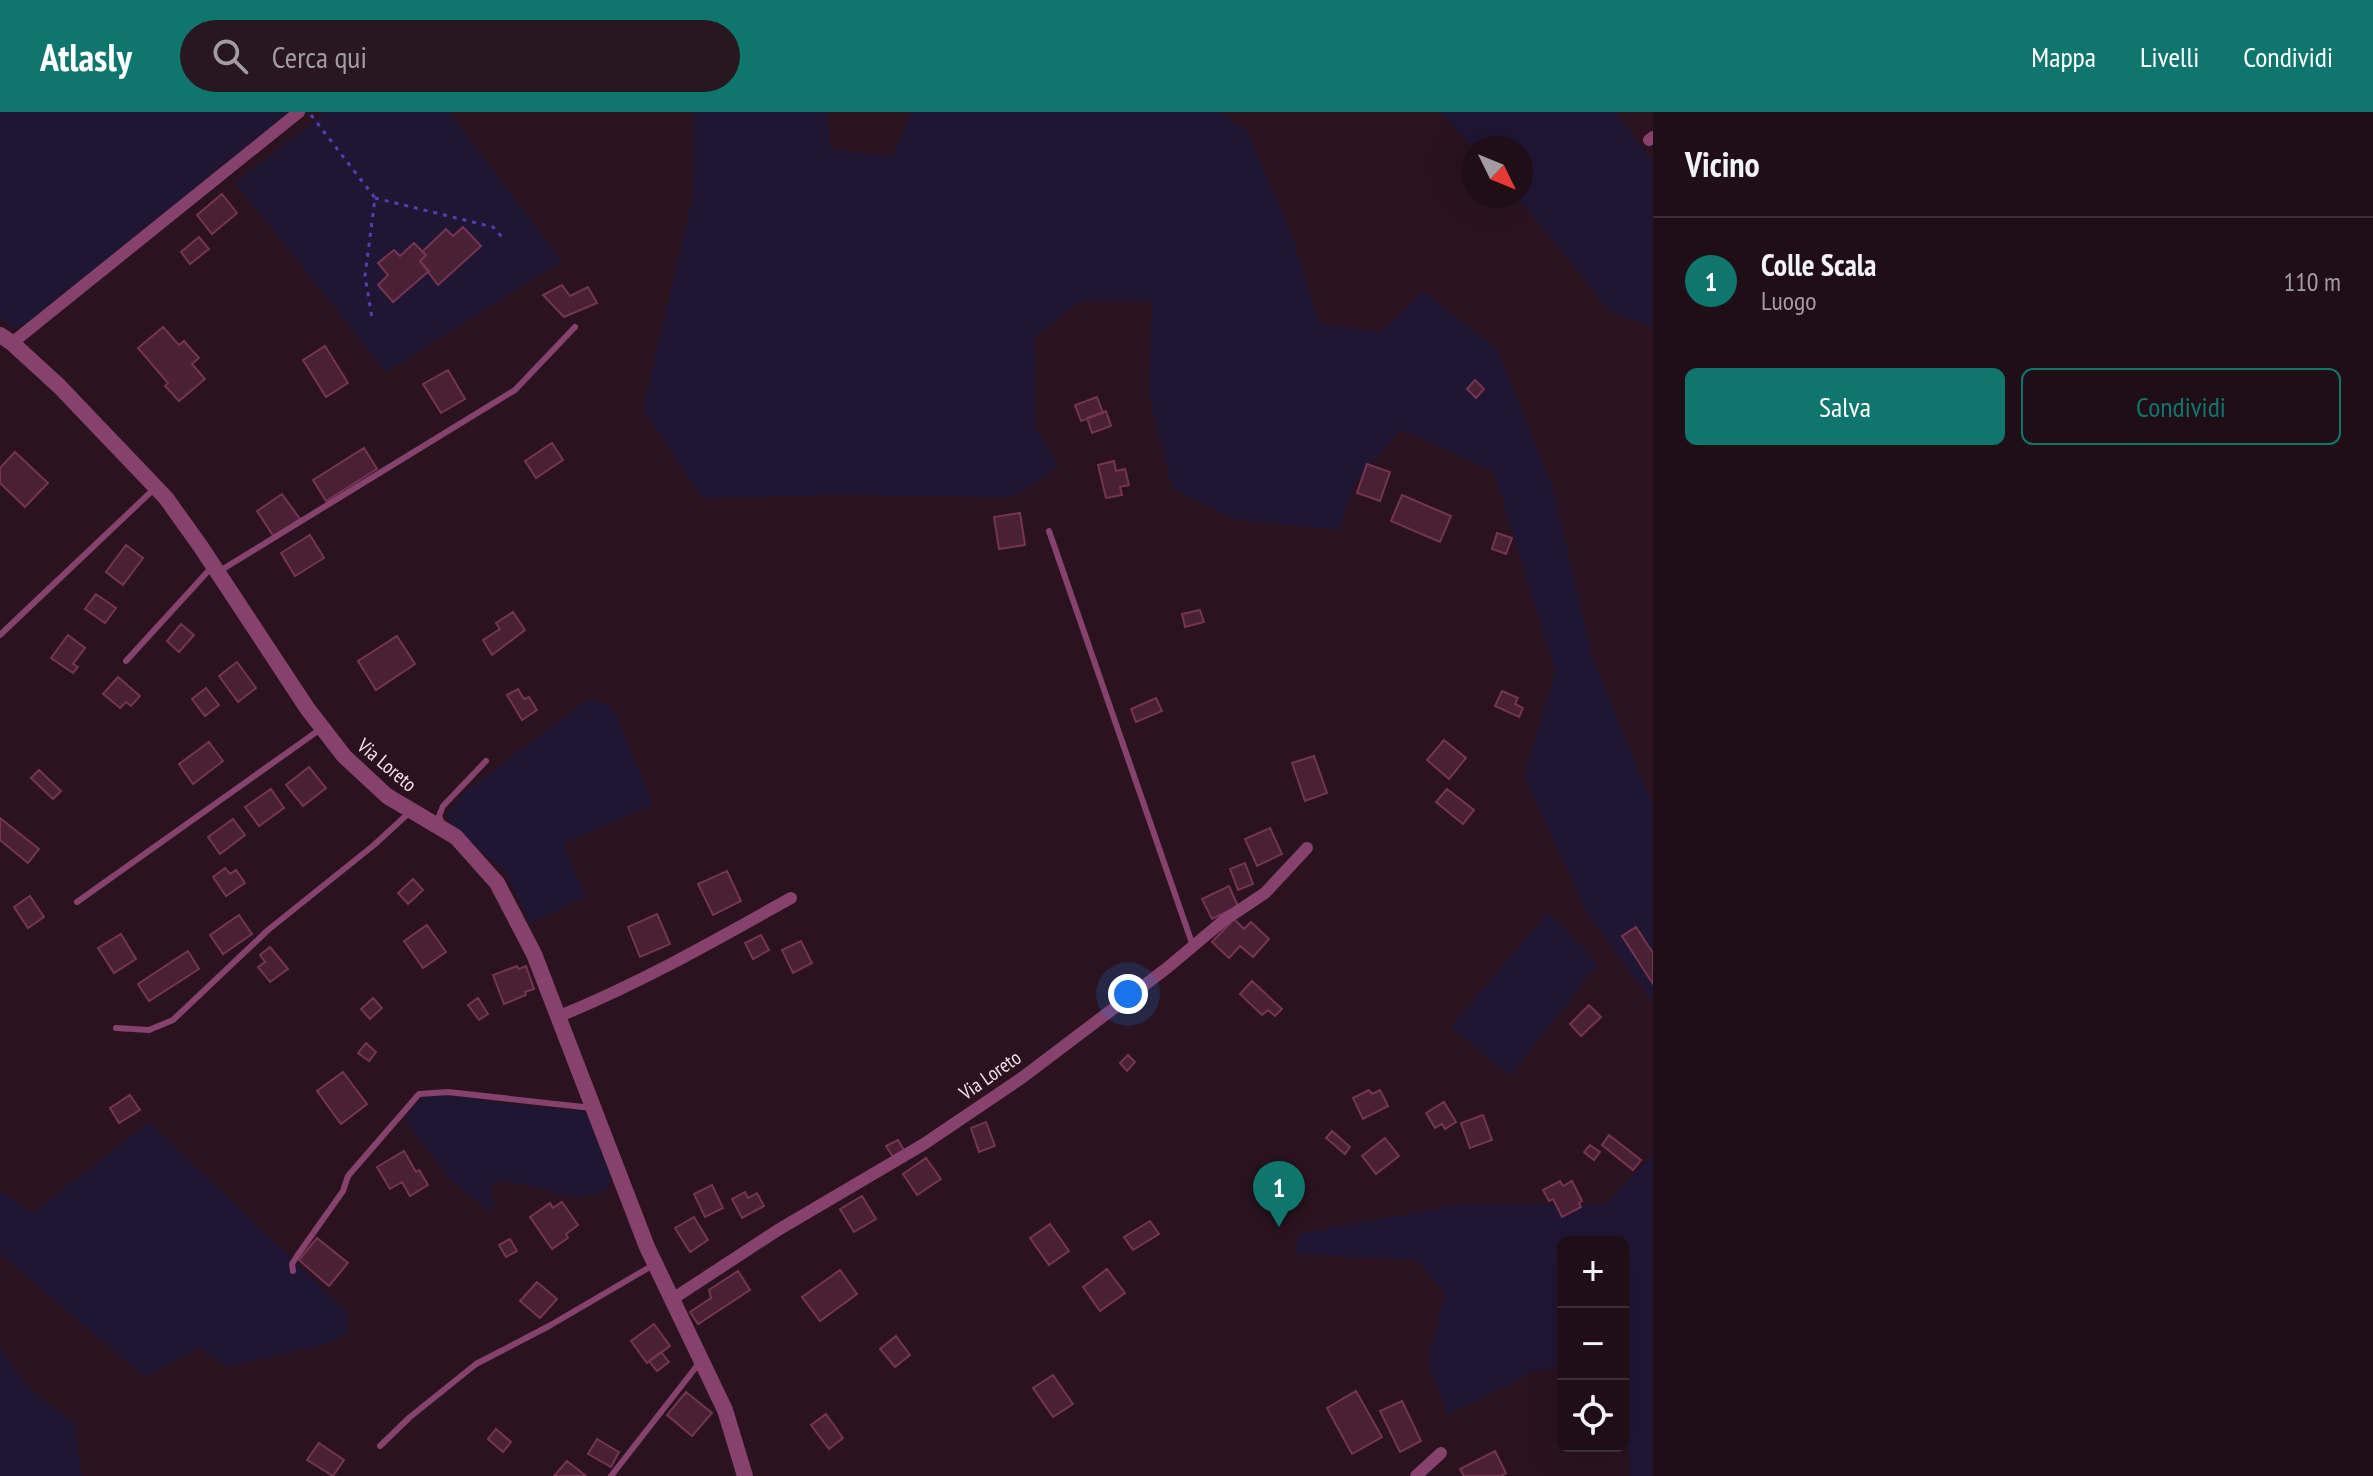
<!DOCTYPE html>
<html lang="it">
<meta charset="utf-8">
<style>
:root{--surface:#200e16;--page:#28171f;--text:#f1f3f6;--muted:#a29ca1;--line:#3d2e35;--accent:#0f766e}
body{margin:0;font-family:"PT Sans Narrow",sans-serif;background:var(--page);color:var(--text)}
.controls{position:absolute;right:24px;bottom:24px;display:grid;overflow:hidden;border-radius:12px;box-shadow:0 8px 32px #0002}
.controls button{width:72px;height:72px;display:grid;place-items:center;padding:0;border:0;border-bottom:2px solid var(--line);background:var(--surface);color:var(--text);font:40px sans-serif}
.compass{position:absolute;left:1461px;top:24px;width:72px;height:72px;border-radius:50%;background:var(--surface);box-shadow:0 8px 32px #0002;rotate:133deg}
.you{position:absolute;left:1128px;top:882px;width:28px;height:28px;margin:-20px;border:6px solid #fff;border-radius:50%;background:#1a73e8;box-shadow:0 0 0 12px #1a73e833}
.badge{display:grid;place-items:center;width:52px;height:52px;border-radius:50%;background:var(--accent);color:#fff;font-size:26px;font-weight:700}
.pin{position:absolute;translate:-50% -66px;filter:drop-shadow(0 2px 4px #0008)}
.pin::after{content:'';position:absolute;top:42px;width:28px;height:24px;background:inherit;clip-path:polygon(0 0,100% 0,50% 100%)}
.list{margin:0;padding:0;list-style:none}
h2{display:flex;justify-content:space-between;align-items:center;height:104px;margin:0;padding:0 32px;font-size:34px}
h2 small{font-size:26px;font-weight:400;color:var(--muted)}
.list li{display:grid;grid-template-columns:52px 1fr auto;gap:24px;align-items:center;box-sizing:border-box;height:128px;padding:0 32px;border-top:2px solid var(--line)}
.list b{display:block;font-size:30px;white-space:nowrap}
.list p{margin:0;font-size:26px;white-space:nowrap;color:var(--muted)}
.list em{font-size:26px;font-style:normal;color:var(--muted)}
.actions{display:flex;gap:16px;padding:24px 32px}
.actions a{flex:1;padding:18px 0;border:2px solid var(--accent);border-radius:12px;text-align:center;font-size:28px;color:var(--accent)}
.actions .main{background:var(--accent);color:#fff}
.icon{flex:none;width:44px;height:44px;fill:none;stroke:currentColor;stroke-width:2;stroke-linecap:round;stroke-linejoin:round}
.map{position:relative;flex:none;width:1653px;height:1364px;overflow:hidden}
header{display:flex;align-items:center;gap:48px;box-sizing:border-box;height:112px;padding:0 40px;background:var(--accent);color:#fff}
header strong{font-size:38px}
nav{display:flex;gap:44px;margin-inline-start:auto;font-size:28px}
.search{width:560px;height:72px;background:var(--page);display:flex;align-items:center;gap:20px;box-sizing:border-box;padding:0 28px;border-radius:44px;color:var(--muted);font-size:30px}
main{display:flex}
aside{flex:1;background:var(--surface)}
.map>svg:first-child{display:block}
.green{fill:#1f1634}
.building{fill:#4a2034;stroke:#743452;stroke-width:2}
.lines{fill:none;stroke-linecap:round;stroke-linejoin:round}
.path{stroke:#5b3ab5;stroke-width:3;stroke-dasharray:4 6;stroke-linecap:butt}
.service{stroke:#86426c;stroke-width:6}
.minor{stroke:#86426c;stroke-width:12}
.tertiary{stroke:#86426c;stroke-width:16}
.labels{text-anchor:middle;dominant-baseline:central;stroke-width:6;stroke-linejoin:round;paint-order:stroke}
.street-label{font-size:20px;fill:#fddeef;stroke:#2a131e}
</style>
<header>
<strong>Atlasly</strong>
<div class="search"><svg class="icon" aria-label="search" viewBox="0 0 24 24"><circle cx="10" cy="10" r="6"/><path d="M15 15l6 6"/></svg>Cerca qui</div>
<nav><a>Mappa</a><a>Livelli</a><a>Condividi</a></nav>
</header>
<main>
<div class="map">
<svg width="1653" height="1364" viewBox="0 0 1653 1364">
<rect width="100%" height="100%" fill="#2a131e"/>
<!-- green -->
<path class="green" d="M 0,0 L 289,0 L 32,208 L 14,217 L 0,205 Z
M 325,0 L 449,0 L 562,149 L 386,260 L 235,71 Z
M 694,0 L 828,0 L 830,37 L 892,45 L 912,0 L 1219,0 L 1247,19 L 1292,124 L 1320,211 L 1380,221 L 1423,179 L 1497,237 L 1552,373 L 1593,547 L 1653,693 L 1653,891 L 1587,801 L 1524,664 L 1555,559 L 1494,360 L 1401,317 L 1357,368 L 1339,418 L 1233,407 L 1172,376 L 1149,282 L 1152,190 L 1079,190 L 1035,225 L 1036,317 L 1059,355 L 1013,385 L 836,383 L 702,386 L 643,297 L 693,84 Z
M 1440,0 L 1615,0 L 1653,49 L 1653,215 L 1612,201 L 1516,84 L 1521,84 L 1521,36 L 1473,36 Z
M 593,588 L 610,594 L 618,607 L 653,692 L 563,732 L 586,785 L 530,811 L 505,759 L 450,712 L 448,701 L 462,682 L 586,589 Z
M 1548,800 L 1598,852 L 1510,964 L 1451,915 Z
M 442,981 L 508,992 L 585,999 C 594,1011 607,1046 610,1061 C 611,1068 608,1074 605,1080 L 577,1086 L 507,1069 L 491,1070 L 494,1095 L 488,1099 L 451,1068 L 406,1010 C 412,989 422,984 442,981 Z
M 149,1010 L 348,1201 L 349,1220 L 330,1231 L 227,1255 L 199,1236 L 145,1265 L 0,1142 L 0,1079 L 33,1101 Z
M 1653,1042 L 1653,1364 L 1630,1364 L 1623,1245 L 1623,1130 L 1563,1130 L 1563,1255 L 1533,1260 L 1448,1303 L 1428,1250 L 1445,1181 L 1416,1148 L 1295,1142 L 1300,1122 L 1462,1092 L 1606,1092 Z
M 0,1237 L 30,1277 L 74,1311 L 82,1364 L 0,1364 Z"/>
<!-- building -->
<path class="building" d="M 222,82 L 237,101 L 212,122 L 197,103 Z
M 463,115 L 481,134 L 438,173 L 420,149 L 426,143 L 422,140 L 446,117 L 453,124 Z
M 199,125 L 209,137 L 190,152 L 181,140 Z
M 414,131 L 426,143 L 420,149 L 429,159 L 393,190 L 378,173 L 388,163 L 378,151 L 394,138 L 400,144 Z
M 562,173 L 570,184 L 588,175 L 597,191 L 564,205 L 543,183 Z
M 163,215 L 179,233 L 184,229 L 199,246 L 192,252 L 205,267 L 179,289 L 165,274 L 168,271 L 138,236 Z
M 325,234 L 348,271 L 326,285 L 303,248 Z
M 448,258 L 465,287 L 441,301 L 423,272 Z
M 1475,268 L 1484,277 L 1476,286 L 1467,277 Z
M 1097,285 L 1103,301 L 1081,309 L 1075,293 Z
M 1106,299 L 1111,314 L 1092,321 L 1087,306 Z
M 552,331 L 563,348 L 536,366 L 525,349 Z
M 364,336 L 377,357 L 326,389 L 313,368 Z
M 15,340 L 48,371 L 25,395 L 0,371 L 0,356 Z
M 1114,349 L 1116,359 L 1125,357 L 1129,373 L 1120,375 L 1122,383 L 1106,386 L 1098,353 Z
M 1367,352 L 1390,360 L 1380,389 L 1357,381 Z
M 282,382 L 300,407 L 274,425 L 257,399 Z
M 1402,383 L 1451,404 L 1440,430 L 1391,409 Z
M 1020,401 L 1025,433 L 999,437 L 994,405 Z
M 1497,421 L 1512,426 L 1506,442 L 1492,437 Z
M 310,423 L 324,446 L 295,464 L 281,441 Z
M 126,433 L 143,446 L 123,473 L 106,460 Z
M 96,482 L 116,496 L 105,511 L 85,497 Z
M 1200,498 L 1204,510 L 1185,515 L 1182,502 Z
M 513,500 L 525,518 L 492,543 L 483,528 L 500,517 L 496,511 Z
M 181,512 L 194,523 L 179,540 L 167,529 Z
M 68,523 L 85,536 L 73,552 L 78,555 L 73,561 L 51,546 Z
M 397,524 L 415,552 L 376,578 L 358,549 Z
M 237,550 L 256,576 L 238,590 L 219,564 Z
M 118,565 L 140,584 L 131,594 L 126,590 L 120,596 L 103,582 Z
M 206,576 L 219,593 L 205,604 L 192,587 Z
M 518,577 L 524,587 L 529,585 L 537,598 L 522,608 L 507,583 Z
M 1502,579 L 1518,586 L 1515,592 L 1523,596 L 1519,605 L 1495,594 Z
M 1156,586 L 1162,599 L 1136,610 L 1131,597 Z
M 1444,628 L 1466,646 L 1449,667 L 1427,648 Z
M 209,630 L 223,649 L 193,672 L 179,652 Z
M 1314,644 L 1327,681 L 1305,689 L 1292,651 Z
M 309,655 L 326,676 L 303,694 L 286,673 Z
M 39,658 L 61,679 L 53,687 L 31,666 Z
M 271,677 L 284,696 L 259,714 L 245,695 Z
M 1447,677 L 1474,698 L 1463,712 L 1436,690 Z
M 0,706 L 39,737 L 28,751 L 0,728 Z
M 233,707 L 245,723 L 220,742 L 208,725 Z
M 1270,716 L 1282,742 L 1257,754 L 1245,727 Z
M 1245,751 L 1253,772 L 1238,778 L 1230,757 Z
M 225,756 L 230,762 L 236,758 L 245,771 L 226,784 L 213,765 Z
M 727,759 L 741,789 L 713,803 L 698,772 Z
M 413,767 L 423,778 L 408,792 L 398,781 Z
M 1229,774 L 1238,794 L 1212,807 L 1202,787 Z
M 30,784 L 44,805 L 28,816 L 14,795 Z
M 657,802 L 670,832 L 640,845 L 628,815 Z
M 239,803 L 252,822 L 223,842 L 210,823 Z
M 1234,807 L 1244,817 L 1251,810 L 1269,827 L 1253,845 L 1240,834 L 1229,846 L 1212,830 Z
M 427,813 L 446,840 L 423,856 L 404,829 Z
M 1636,815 L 1653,841 L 1653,872 L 1622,824 Z
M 121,822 L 136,847 L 114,861 L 98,836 Z
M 761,823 L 769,838 L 753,847 L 745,831 Z
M 801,829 L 812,851 L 793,861 L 782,838 Z
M 270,835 L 288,857 L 270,870 L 258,855 L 265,850 L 260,843 Z
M 188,839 L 199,857 L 149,889 L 138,872 Z
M 517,854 L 519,857 L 526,854 L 534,877 L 525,880 L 526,883 L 504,892 L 493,863 Z
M 1252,869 L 1282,897 L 1275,904 L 1268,898 L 1262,903 L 1240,882 Z
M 373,886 L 382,896 L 370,907 L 361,897 Z
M 478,886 L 488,902 L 479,908 L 468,893 Z
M 1589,893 L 1601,905 L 1581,924 L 1570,912 Z
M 366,931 L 376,940 L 369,949 L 358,941 Z
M 1128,943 L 1135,950 L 1127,959 L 1120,951 Z
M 343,960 L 367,992 L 341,1012 L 317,979 Z
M 1369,978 L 1372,982 L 1380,978 L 1388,994 L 1363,1007 L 1353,986 Z
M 130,983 L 140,998 L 119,1011 L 110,996 Z
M 1444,990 L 1456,1010 L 1445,1017 L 1442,1012 L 1435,1016 L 1426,1001 Z
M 1483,1003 L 1492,1028 L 1470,1036 L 1461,1011 Z
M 986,1010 L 995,1034 L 979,1040 L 971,1016 Z
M 1332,1019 L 1350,1035 L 1345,1042 L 1326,1026 Z
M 1609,1023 L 1641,1048 L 1633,1058 L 1602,1033 Z
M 1385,1026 L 1399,1044 L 1376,1062 L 1362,1044 Z
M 898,1028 L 904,1038 L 893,1045 L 886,1034 Z
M 1590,1033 L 1600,1040 L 1594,1048 L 1584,1040 Z
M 404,1039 L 416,1060 L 419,1058 L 428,1073 L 410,1084 L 402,1070 L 390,1077 L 377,1055 Z
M 926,1046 L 941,1067 L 917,1083 L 903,1062 Z
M 1560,1069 L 1563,1074 L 1572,1069 L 1582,1089 L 1579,1091 L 1581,1095 L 1562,1105 L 1553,1087 L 1549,1089 L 1543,1078 Z
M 712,1073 L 723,1096 L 705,1105 L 694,1082 Z
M 745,1080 L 748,1086 L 757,1081 L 764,1094 L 742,1106 L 732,1087 Z
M 862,1084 L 876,1107 L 854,1120 L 840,1097 Z
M 562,1090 L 578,1113 L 566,1122 L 568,1126 L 552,1137 L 530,1105 L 550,1091 L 553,1096 Z
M 694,1105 L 708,1128 L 690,1140 L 675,1116 Z
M 1150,1109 L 1159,1122 L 1133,1138 L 1124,1125 Z
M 1050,1112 L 1069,1139 L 1049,1153 L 1030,1126 Z
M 317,1126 L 348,1151 L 329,1174 L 299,1148 Z
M 510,1127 L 517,1139 L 506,1145 L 499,1133 Z
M 1107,1157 L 1125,1181 L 1100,1199 L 1083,1175 Z
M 840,1158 L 857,1182 L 820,1209 L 802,1185 Z
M 738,1159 L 750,1178 L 698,1212 L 690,1200 L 711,1186 L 709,1178 Z
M 537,1170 L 557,1187 L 540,1206 L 520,1189 Z
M 654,1212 L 670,1234 L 647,1251 L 631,1229 Z
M 896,1224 L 910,1243 L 895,1255 L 880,1237 Z
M 661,1240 L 669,1250 L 657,1259 L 649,1249 Z
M 1053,1263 L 1073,1292 L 1053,1305 L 1033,1276 Z
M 1356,1279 L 1382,1325 L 1352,1342 L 1327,1296 Z
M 686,1280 L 712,1301 L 692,1324 L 667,1303 Z
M 1402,1289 L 1421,1329 L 1400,1340 L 1380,1299 Z
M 826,1302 L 843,1326 L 829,1337 L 811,1313 Z
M 496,1317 L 511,1330 L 503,1340 L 488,1327 Z
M 597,1327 L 619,1340 L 611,1355 L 588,1342 Z
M 319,1331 L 344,1348 L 333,1364 L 307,1348 Z
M 1495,1339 L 1506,1361 L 1501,1364 L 1464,1364 L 1460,1357 Z
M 567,1349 L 586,1364 L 554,1364 Z"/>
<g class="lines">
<!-- path -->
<path class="path" d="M 311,3 L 375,86 L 365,164 L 372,206
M 375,86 L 493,115 L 503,126"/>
<!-- service -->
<path class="service" d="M 1049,419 L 1193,834
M 218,460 L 515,278 L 575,215
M 0,523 L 154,377
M 126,549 L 211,456
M 442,711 L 439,704 L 443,694 L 486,649
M 77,790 L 322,616
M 116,916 L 149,918 L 173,908 L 268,818 L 374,733 L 411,699
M 293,1159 L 292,1152 L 297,1144 L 343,1079 L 348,1064 L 419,982 L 448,980 L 592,996
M 380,1334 L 410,1305 L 476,1252 L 549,1214 L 655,1152
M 611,1364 L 700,1250"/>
<!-- minor -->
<path class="minor" d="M 1649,28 L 1653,25
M 12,231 L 299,0
M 557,905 C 639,872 714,829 791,786
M 671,1188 L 778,1118 L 924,1032 L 1023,965 L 1167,856 L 1223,809 L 1265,781 L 1307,736
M 1416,1364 L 1441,1341"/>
<!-- tertiary -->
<path class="tertiary" d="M 0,223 L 12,231 L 59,274 L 166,386 L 201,435 L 307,596 L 344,644 L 387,684 L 456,725 L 497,771 L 534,842 L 647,1135 L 725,1298 L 745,1364"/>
</g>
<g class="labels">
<!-- street labels -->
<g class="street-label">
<text transform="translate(387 653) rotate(40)">Via Loreto</text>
<text transform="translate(990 963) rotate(-35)">Via Loreto</text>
</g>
</g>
</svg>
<div class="controls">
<button>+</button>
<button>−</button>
<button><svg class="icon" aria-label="locate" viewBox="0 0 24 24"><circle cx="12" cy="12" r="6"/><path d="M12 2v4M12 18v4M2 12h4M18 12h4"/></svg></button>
</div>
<svg class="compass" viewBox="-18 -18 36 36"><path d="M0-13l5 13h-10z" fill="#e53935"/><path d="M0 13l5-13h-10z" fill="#a29ca1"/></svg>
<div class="you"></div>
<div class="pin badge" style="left:1279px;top:1115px">1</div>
</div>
<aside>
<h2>Vicino<small></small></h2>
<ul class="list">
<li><span class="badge">1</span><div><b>Colle Scala</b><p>Luogo</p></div><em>110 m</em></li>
</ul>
<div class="actions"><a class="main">Salva</a><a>Condividi</a></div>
</aside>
</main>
